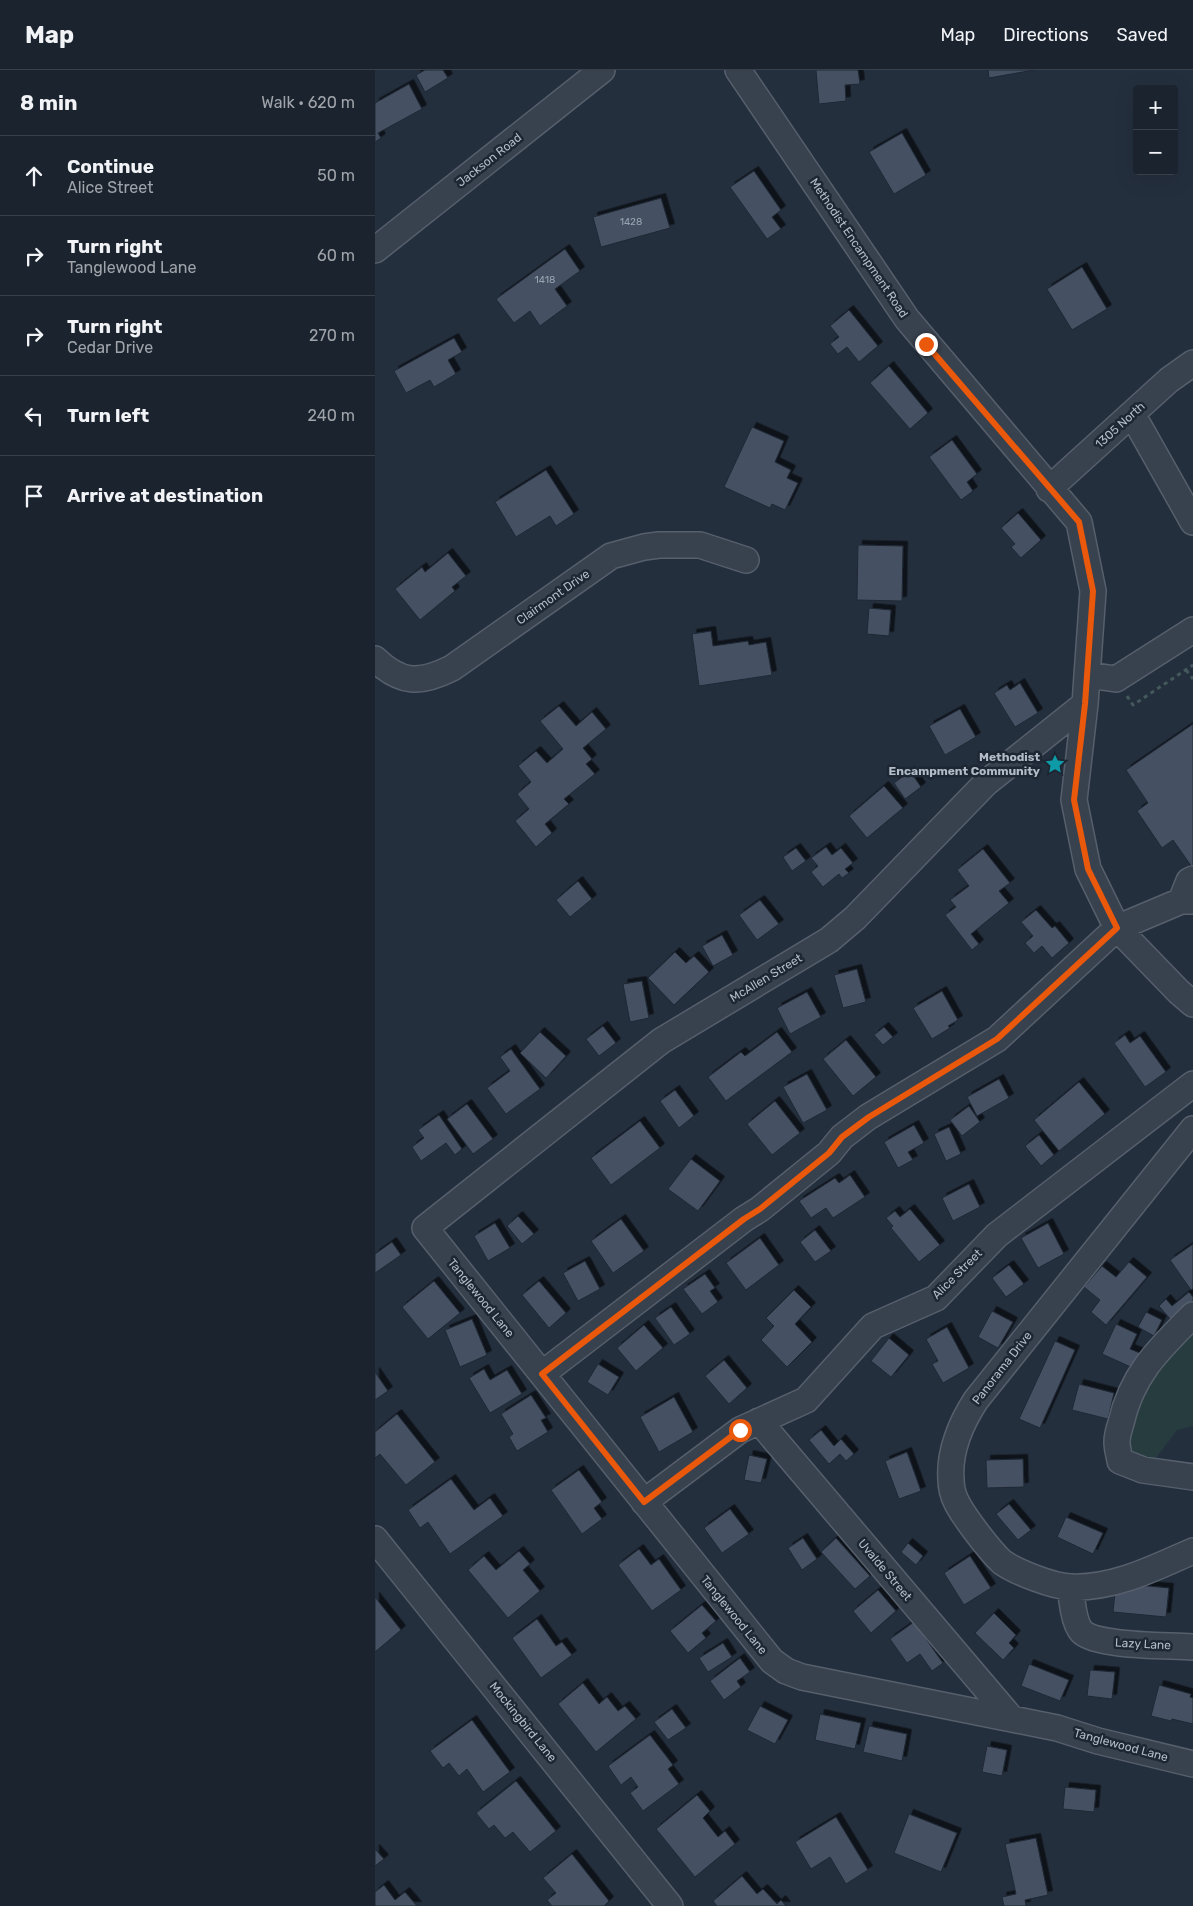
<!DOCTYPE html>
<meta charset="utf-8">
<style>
:root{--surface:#1b232e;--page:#242b36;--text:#f1f3f6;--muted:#a0a4aa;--line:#39404a}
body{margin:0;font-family:Rubik,sans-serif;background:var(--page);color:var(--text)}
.controls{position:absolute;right:15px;top:15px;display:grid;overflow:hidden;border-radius:5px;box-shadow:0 5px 20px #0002}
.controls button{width:45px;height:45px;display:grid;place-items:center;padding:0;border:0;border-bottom:1px solid var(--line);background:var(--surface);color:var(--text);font:25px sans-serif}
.stop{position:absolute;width:15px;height:15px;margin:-11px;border:4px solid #ea580c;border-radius:50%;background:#fff}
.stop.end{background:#ea580c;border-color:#fff;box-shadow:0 1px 5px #0008}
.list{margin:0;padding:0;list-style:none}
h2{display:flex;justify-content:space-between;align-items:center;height:65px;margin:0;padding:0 20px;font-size:21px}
h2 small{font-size:16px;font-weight:400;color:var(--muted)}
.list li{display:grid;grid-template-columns:32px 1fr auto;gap:15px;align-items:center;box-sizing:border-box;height:80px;padding:0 20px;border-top:1px solid var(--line)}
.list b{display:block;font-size:19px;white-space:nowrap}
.list p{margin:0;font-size:16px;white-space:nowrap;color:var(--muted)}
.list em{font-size:16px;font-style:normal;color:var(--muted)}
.icon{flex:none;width:28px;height:28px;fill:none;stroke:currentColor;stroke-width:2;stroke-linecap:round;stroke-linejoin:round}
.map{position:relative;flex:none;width:818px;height:1836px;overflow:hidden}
header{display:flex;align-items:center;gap:30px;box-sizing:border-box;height:70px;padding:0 25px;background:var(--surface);border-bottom:1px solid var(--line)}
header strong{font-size:24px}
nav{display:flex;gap:28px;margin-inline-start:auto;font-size:18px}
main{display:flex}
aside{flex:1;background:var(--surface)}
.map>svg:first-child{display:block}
.green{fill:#263c3f}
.building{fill:#455162;stroke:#1f2835;filter:url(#shadow)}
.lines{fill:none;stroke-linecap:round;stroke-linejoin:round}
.minor-casing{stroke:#565f6c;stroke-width:28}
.path{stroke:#44595c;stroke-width:3;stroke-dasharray:4 4;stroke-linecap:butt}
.minor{stroke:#38414e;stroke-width:25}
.route{stroke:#ea580c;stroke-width:6}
.labels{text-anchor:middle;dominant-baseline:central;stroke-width:5;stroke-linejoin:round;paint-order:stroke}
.number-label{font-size:10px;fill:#98a1af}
.street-label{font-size:12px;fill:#b4bcc9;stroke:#1d2633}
.poi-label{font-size:12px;font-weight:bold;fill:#b4bcc9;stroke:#1d2633;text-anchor:end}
</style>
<header>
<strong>Map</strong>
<nav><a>Map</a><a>Directions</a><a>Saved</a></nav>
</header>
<main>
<aside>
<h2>8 min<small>Walk · 620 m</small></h2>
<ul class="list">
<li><svg class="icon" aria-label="ahead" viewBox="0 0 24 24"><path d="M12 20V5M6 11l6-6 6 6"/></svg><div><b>Continue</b><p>Alice Street</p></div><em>50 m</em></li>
<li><svg class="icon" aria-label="right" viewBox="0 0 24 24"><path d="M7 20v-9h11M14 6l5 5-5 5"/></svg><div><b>Turn right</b><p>Tanglewood Lane</p></div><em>60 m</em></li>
<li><svg class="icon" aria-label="right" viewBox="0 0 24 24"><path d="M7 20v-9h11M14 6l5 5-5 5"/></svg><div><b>Turn right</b><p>Cedar Drive</p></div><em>270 m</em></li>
<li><svg class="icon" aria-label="left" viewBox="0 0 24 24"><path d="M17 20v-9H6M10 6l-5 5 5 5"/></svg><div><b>Turn left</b></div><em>240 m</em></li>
<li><svg class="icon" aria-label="arrive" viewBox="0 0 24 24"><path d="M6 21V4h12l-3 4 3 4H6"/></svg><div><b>Arrive at destination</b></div></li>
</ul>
</aside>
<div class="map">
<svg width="818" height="1836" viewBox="0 0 818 1836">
<defs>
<filter id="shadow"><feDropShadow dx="4.5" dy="-4.5" stdDeviation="0" flood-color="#0009"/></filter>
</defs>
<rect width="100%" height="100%" fill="#242f3e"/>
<!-- green -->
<path class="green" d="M 818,1251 L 818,1356 L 802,1360 L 778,1392 L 751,1387 L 756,1336 Z"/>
<!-- building -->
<path class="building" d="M 50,0 L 68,0 L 73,8 L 50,22 L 41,5 Z
M 441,0 L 483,0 L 485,14 L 470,15 L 471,31 L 444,34 Z
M 613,0 L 659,0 L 614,8 Z
M 34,14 L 47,39 L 3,63 L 6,68 L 0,72 L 0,33 Z
M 527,63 L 551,105 L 519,124 L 494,82 Z
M 379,101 L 406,140 L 397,147 L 406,159 L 392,169 L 355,117 Z
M 286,128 L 295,158 L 226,177 L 218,147 Z
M 190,179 L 205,201 L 180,219 L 192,236 L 165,256 L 155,241 L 139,253 L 121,229 Z
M 707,197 L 732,239 L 697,260 L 672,219 Z
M 474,240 L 503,276 L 484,292 L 472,277 L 463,284 L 455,274 L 464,267 L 455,256 Z
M 79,268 L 87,282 L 73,290 L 81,304 L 59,317 L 55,310 L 31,323 L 19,301 Z
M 514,296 L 553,343 L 535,359 L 495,313 Z
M 377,357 L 409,371 L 400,392 L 416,400 L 412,408 L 423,413 L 410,440 L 397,434 L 395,438 L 349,417 Z
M 577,370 L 602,404 L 592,412 L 598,421 L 586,430 L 554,387 Z
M 171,400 L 199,444 L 181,456 L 175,446 L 141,467 L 120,432 Z
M 643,443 L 666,470 L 646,488 L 636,477 L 640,474 L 626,458 Z
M 483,475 L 528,476 L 527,531 L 482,530 Z
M 73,483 L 91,506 L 77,517 L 80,521 L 45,550 L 20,519 L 47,497 L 50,502 Z
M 494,538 L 516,540 L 514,566 L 492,564 Z
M 336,561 L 338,576 L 373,571 L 374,575 L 391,572 L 397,605 L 324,616 L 317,564 Z
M 645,613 L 663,643 L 640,657 L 619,623 L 632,615 L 635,620 Z
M 184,636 L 201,656 L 217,642 L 231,659 L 208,678 L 217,689 L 211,694 L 220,704 L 189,729 L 194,734 L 170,754 L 177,763 L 161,777 L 140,751 L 154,739 L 142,724 L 156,712 L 143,696 L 161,681 L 172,693 L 188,679 L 165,651 Z
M 585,639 L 601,667 L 570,685 L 554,656 Z
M 818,654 L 818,797 L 817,797 L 798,770 L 787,778 L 762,741 L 773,733 L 751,700 Z
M 535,701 L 546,717 L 530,729 L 519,713 Z
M 509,716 L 528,738 L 492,768 L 474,746 Z
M 451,777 L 457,785 L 466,778 L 478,793 L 470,799 L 474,803 L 467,808 L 464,804 L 448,817 L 436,802 L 443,796 L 436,788 Z
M 421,778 L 431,791 L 417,801 L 408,787 Z
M 608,779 L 635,813 L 624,821 L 634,833 L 596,864 L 604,874 L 597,880 L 570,845 L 581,837 L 575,830 L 594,816 L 582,800 Z
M 203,811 L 217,829 L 195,847 L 181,830 Z
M 385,830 L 404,854 L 382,870 L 364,845 Z
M 661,840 L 677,858 L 680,856 L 694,873 L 677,888 L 667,876 L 659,883 L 650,873 L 658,866 L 646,852 Z
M 347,865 L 358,885 L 338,896 L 327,876 Z
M 300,882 L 311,893 L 319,886 L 334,902 L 299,935 L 273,908 Z
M 482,899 L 491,932 L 468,938 L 459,905 Z
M 267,911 L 274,948 L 255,952 L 248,914 Z
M 567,921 L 583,950 L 573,956 L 575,958 L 557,969 L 538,938 Z
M 432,922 L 446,947 L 415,964 L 402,938 Z
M 228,956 L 241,973 L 224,986 L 211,969 Z
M 509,957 L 518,967 L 508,975 L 499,965 Z
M 165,962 L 191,986 L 171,1008 L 145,983 Z
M 402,962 L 417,982 L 351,1031 L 333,1007 L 366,982 L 370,986 Z
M 750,965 L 755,973 L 765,966 L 791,1002 L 770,1017 L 739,973 Z
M 471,970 L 501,1007 L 478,1026 L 448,989 Z
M 136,979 L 165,1019 L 131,1044 L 112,1018 L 135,1001 L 125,987 Z
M 432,1004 L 452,1040 L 428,1053 L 408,1017 Z
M 624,1009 L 634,1028 L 602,1046 L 592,1027 Z
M 704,1012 L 730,1044 L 684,1081 L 659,1050 Z
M 300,1020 L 319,1046 L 304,1058 L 285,1031 Z
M 400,1031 L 425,1063 L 397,1085 L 372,1054 Z
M 92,1034 L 118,1069 L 98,1084 L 72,1049 Z
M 594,1036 L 605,1052 L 587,1066 L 575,1050 Z
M 64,1045 L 87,1079 L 80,1085 L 71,1073 L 46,1091 L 37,1077 L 49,1068 L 43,1060 Z
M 265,1051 L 285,1078 L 236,1115 L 216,1088 Z
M 539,1055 L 549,1073 L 533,1082 L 538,1090 L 523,1098 L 509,1072 Z
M 574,1057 L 586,1084 L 571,1091 L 559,1064 Z
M 664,1065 L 679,1085 L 666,1096 L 650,1076 Z
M 316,1089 L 345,1111 L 323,1141 L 293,1119 Z
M 475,1105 L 490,1127 L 458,1148 L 451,1138 L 436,1148 L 424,1131 L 460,1108 L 464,1113 Z
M 594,1114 L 605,1137 L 578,1151 L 567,1128 Z
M 535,1139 L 565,1175 L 544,1192 L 516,1158 L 518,1156 L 511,1148 L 520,1141 L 525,1147 Z
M 143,1146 L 159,1164 L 147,1174 L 132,1156 Z
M 246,1149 L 269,1181 L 238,1203 L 216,1171 Z
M 120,1153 L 135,1178 L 113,1191 L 99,1166 Z
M 673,1153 L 689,1184 L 663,1198 L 646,1168 Z
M 440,1160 L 456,1181 L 440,1192 L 425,1172 Z
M 385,1168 L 404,1195 L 371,1220 L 351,1193 Z
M 17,1172 L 26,1185 L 0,1203 L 0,1184 Z
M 818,1174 L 818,1219 L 816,1220 L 795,1190 Z
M 210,1191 L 225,1219 L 203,1231 L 188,1203 Z
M 754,1192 L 772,1207 L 731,1255 L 716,1242 L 725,1230 L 709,1217 L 727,1196 L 741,1207 Z
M 634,1195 L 649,1214 L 631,1227 L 617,1208 Z
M 330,1204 L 340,1218 L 335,1221 L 343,1232 L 327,1244 L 308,1219 Z
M 59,1211 L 85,1243 L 53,1269 L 27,1237 Z
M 164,1211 L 191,1243 L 174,1258 L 147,1225 Z
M 419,1220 L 436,1237 L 420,1254 L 437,1272 L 412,1297 L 386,1270 L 399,1256 L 391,1248 Z
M 814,1222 L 818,1227 L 818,1231 L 796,1250 L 784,1236 L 791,1229 L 797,1236 Z
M 296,1237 L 315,1264 L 299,1275 L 280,1248 Z
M 617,1241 L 638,1252 L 623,1278 L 603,1267 Z
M 771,1242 L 787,1250 L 779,1266 L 763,1257 Z
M 97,1249 L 112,1285 L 85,1297 L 70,1260 Z
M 741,1254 L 762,1264 L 755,1279 L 765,1283 L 758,1298 L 727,1284 Z
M 269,1255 L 288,1278 L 261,1301 L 242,1278 Z
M 572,1257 L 594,1298 L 568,1313 L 557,1294 L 563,1291 L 551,1269 Z
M 514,1268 L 534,1285 L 516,1307 L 496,1291 Z
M 680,1271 L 700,1280 L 665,1358 L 644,1349 Z
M 349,1290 L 372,1318 L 354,1334 L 330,1306 Z
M 223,1294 L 244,1307 L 233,1325 L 212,1312 Z
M 109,1299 L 115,1310 L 132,1300 L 147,1324 L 115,1343 L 94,1308 Z
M 0,1302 L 13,1321 L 0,1330 Z
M 704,1314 L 739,1323 L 733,1349 L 697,1340 Z
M 156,1325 L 171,1348 L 166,1350 L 173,1362 L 142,1381 L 134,1367 L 138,1364 L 126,1344 Z
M 299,1327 L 318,1362 L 284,1382 L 265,1347 Z
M 22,1344 L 60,1392 L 31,1415 L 5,1384 L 0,1388 L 0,1362 Z
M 446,1360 L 459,1376 L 466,1369 L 479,1384 L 471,1391 L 465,1384 L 454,1394 L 434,1370 Z
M 532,1382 L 546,1421 L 524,1429 L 510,1391 Z
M 374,1385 L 392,1389 L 386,1413 L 369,1410 Z
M 648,1389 L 649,1417 L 612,1418 L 611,1390 Z
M 204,1400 L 227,1432 L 219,1438 L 227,1449 L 207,1464 L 176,1420 Z
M 76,1409 L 99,1440 L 115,1428 L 128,1446 L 75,1484 L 53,1452 L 45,1458 L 33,1440 Z
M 634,1434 L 656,1460 L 643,1470 L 621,1444 Z
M 355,1439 L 374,1464 L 347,1483 L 329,1458 Z
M 691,1447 L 728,1463 L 718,1484 L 682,1467 Z
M 428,1468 L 442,1489 L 427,1500 L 413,1478 Z
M 461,1468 L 495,1506 L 480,1519 L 446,1482 Z
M 533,1473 L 548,1486 L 541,1495 L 526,1482 Z
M 264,1479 L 276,1495 L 284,1489 L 306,1520 L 277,1541 L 243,1495 Z
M 144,1481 L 155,1494 L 148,1500 L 165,1521 L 133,1548 L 93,1500 L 109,1486 L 121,1500 Z
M 595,1486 L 616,1518 L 589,1535 L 569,1503 Z
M 741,1513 L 794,1518 L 791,1547 L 738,1542 Z
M 503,1520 L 521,1541 L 496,1563 L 478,1541 Z
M 0,1527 L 26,1560 L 0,1582 Z
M 327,1535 L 341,1551 L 327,1563 L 331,1568 L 313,1583 L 295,1561 Z
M 619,1543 L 641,1565 L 634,1573 L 639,1578 L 628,1590 L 600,1563 Z
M 162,1549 L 181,1576 L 187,1572 L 197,1585 L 166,1608 L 137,1568 Z
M 539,1552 L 568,1593 L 557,1601 L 545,1584 L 532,1593 L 515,1569 Z
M 348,1573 L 357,1587 L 333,1602 L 324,1588 Z
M 365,1588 L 375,1602 L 362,1611 L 366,1617 L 349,1630 L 335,1611 Z
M 654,1594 L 694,1610 L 685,1631 L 646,1616 Z
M 715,1600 L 740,1602 L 737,1629 L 712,1626 Z
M 208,1613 L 224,1634 L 232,1627 L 243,1641 L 250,1636 L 261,1649 L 221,1682 L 183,1634 Z
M 784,1615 L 816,1624 L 815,1627 L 818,1628 L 818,1654 L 797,1649 L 796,1651 L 776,1646 Z
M 385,1636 L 413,1650 L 400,1674 L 372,1660 Z
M 297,1639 L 311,1658 L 293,1670 L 279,1652 Z
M 445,1644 L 486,1653 L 480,1679 L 440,1670 Z
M 97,1650 L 135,1702 L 108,1722 L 92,1699 L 84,1706 L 74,1693 L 68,1698 L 55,1681 Z
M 494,1656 L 532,1664 L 527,1691 L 488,1682 Z
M 275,1665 L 298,1695 L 293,1699 L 304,1714 L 268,1741 L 255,1723 L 263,1717 L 256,1707 L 246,1715 L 233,1696 Z
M 612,1676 L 632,1680 L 627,1706 L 607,1702 Z
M 141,1711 L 181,1761 L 155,1782 L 138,1762 L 130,1768 L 119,1755 L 114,1759 L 101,1743 Z
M 690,1717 L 721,1720 L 719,1742 L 688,1739 Z
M 322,1725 L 335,1741 L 328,1748 L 343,1767 L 350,1761 L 360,1774 L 320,1807 L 281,1759 Z
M 534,1744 L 582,1763 L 566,1802 L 519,1783 Z
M 461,1747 L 493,1800 L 471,1814 L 455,1787 L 436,1799 L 420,1772 Z
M 661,1768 L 673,1825 L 650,1830 L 651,1836 L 629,1836 L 627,1827 L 641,1824 L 630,1774 Z
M 0,1779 L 9,1789 L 0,1796 Z
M 197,1784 L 234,1831 L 229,1836 L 177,1836 L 172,1830 L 181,1823 L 168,1808 Z
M 367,1806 L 382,1824 L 388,1819 L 402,1834 L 406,1830 L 411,1836 L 342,1836 L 338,1831 Z
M 9,1815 L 20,1830 L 30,1822 L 42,1836 L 0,1836 L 0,1822 Z"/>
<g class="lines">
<defs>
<path id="minor" d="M 363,0 L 532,249 L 704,452 L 718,521 L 710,634 L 699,730 L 713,799 L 742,858 L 804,922 L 818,934
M 0,180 L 227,0
M 757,344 L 818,452
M 674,419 L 794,310 L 818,293
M 0,589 C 26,614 45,614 77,598 L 236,486 L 269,477 L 284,475 L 325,475 L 371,490
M 713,605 L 741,609 L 818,560
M 710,634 L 611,713 L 480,848 L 454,870 L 286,971 L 50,1158 L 397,1591 L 411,1601 L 427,1607 L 682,1658 L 723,1671 L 818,1694
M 806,831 L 814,811 L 818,809
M 818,1059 L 601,1330 C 586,1353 574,1382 576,1409 C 576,1416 578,1425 581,1431 C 588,1446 615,1481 627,1492 C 641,1502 677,1516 695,1517 C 739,1519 779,1498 818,1481
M 818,1245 C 784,1279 757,1304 746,1353 C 744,1359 742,1366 742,1372 C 742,1378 744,1385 745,1391 L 768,1400 L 818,1407
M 167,1304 L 369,1149 L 385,1139 L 454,1083 L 467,1067 L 493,1047 L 622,969 L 742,858 L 806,831 L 818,831
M 384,1351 L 636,1648
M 269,1432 L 365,1360 L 431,1330 L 498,1256 L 561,1228 L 622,1165 L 818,1014
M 0,1469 L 295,1836
M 696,1517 C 696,1528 699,1554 707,1562 C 724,1577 793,1575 818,1577"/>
</defs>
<!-- minor casing -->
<use href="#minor" class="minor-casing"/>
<!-- path -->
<path class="path" d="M 811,600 L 818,609
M 752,626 L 758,635 L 818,595"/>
<!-- minor -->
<use href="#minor" class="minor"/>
</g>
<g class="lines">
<!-- route -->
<path class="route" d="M 365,1360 L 269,1432 L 167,1304 L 369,1149 L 385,1139 L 454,1083 L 467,1067 L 494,1047 L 622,969 L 742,858 L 713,799 L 699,730 L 710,634 L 718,521 L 704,452 L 551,274"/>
</g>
<!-- icons -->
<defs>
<symbol id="sight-bare" viewBox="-9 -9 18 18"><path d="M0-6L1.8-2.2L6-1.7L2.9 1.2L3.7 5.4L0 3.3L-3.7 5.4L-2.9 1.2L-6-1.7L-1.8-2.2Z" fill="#0f9aa8" stroke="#1d2633" stroke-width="2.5" paint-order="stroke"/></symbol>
</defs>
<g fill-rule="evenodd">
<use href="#sight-bare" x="666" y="680" width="28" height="28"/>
</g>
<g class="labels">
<!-- number labels -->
<g class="number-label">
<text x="256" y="152">1428</text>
<text x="170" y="210">1418</text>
</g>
<!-- street labels -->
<g class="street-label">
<text transform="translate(114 90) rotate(-38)">Jackson Road</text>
<text transform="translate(484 178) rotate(56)">Methodist Encampment Road</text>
<text transform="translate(745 355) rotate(-42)">1305 North</text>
<text transform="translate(178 527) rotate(-35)">Clairmont Drive</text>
<text transform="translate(391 908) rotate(-31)">McAllen Street</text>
<text transform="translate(582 1204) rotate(-45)">Alice Street</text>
<text transform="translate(106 1228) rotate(51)">Tanglewood Lane</text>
<text transform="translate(627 1298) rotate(-52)">Panorama Drive</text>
<text transform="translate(510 1500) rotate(50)">Uvalde Street</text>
<text transform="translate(359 1545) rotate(51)">Tanglewood Lane</text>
<text transform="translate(768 1574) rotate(3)">Lazy Lane</text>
<text transform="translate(148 1652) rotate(51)">Mockingbird Lane</text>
<text transform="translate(746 1675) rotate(15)">Tanglewood Lane</text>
</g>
<!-- poi labels -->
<g class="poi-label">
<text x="665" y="687">Methodist<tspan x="665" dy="14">Encampment Community</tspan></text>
</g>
</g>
</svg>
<div class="controls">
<button>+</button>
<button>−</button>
</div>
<div class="stop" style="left:365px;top:1360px"></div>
<div class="stop end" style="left:551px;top:274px"></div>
</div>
</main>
